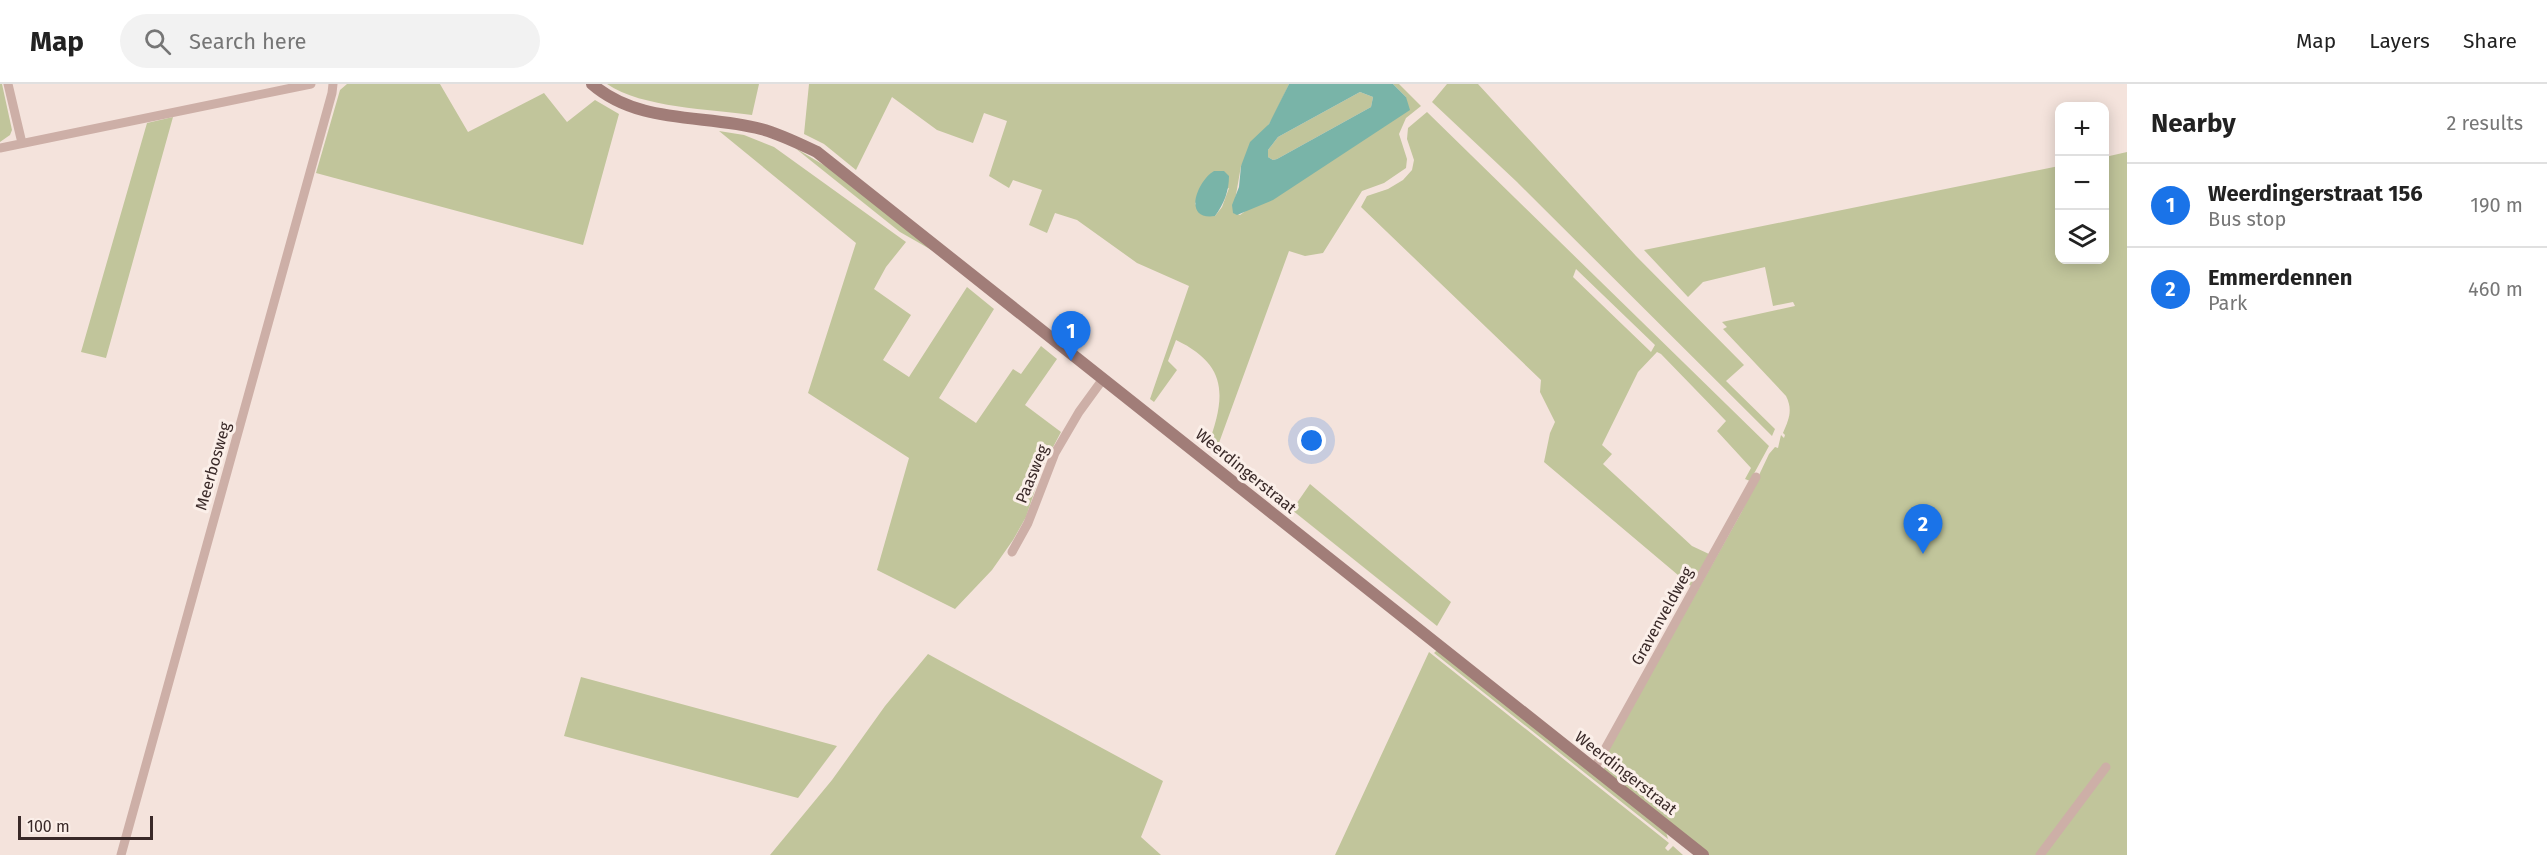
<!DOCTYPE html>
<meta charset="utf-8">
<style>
:root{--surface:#fff;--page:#f2f2f2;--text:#222;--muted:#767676;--line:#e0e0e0;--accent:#1a73e8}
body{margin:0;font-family:"Fira Sans",sans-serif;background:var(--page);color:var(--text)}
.controls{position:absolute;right:18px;top:18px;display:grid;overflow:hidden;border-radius:12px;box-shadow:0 3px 15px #0003}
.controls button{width:54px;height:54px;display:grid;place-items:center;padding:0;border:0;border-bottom:2px solid var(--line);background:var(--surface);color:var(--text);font:30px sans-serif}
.scale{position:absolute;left:18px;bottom:15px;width:135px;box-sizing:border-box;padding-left:6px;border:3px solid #392928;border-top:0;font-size:16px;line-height:21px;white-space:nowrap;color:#392928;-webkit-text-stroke:4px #fbefe9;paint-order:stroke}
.you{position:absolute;left:1312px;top:357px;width:21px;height:21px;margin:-15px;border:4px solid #fff;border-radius:50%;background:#1a73e8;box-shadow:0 0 0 9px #1a73e833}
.badge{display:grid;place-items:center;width:39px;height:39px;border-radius:50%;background:var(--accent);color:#fff;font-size:20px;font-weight:700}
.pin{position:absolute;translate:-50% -50px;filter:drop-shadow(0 2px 3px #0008)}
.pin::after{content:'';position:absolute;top:32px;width:21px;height:18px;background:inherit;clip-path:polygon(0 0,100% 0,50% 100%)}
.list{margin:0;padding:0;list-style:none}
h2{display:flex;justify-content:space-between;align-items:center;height:78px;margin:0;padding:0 24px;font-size:26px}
h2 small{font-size:20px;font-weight:400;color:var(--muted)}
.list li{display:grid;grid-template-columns:39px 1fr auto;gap:18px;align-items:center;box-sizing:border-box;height:84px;padding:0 24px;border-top:2px solid var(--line)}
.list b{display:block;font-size:22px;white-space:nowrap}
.list p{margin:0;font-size:20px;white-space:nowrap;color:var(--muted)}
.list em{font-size:20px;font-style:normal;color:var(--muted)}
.icon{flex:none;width:33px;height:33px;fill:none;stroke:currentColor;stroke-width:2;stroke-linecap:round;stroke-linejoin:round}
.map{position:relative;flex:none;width:2127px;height:771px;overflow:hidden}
header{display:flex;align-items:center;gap:36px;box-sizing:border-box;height:84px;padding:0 30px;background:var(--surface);border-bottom:2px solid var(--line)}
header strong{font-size:28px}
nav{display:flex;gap:33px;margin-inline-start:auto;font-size:21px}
.search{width:420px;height:54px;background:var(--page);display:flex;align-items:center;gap:15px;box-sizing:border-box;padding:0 21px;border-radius:33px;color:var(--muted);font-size:22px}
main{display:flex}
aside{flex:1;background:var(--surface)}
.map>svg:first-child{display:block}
.green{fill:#c1c59b;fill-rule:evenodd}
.water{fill:#79b4a8;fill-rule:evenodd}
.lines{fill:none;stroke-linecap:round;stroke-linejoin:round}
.minor{stroke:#cdafa7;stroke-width:9}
.secondary{stroke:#a17d78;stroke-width:12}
.labels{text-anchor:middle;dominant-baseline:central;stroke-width:6;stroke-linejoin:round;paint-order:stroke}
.street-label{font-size:16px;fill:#392928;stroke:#fbefe9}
</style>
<header>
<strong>Map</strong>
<div class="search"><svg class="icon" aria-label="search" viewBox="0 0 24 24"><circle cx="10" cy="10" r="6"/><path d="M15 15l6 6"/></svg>Search here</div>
<nav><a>Map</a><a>Layers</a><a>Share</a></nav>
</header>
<main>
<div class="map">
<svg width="2127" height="771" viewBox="0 0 2127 771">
<rect width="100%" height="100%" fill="#f4e3dc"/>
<!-- green -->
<path class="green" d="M 0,0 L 2,0 L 12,46 L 10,51 L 0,58 Z
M 347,0 L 440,0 L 468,48 L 544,9 L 567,38 L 595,16 L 619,30 L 583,161 L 316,89 L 338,13 L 340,6 Z
M 607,0 L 759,0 L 752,31 C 711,25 642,24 607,0 Z
M 809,0 L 1289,0 L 1273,34 L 1241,82 L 1233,128 L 1240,131 L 1406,13 L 1393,0 L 1399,0 L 1421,22 L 1406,34 L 1399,50 L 1407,75 L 1406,84 L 1384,99 L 1362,107 L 1323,169 L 1305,172 L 1289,167 L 1216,367 L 1208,361 C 1226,312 1228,281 1176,256 L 1168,277 L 1177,286 L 1154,318 L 1150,315 L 1189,202 L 1137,179 L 1077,136 L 1055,129 L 1047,149 L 1029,141 L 1042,106 L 1013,96 L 1009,104 L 989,92 L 1007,37 L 984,29 L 973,59 L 937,46 L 892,13 L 856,86 L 824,60 L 804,50 ZM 1229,104 L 1222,123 L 1215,132 C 1202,132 1200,130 1195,119 Z
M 1447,0 L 1478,0 L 1636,172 L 1744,281 L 1726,297 L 1775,345 L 1772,352 L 1517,98 L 1432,18 Z
M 1360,8 L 1373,13 L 1371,23 L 1277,75 L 1273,76 L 1268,73 L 1268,66 L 1278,53 Z
M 1427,28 L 1769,362 L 1750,397 L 1745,395 L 1751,384 L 1717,347 L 1726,337 L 1661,270 L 1657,268 L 1638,288 L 1602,361 L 1612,370 L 1603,380 L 1692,462 L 1709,470 L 1691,502 L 1544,378 L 1550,349 L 1555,338 L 1540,308 L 1541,296 L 1361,123 L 1367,112 L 1388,105 L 1403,96 L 1412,86 L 1414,76 L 1407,55 L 1408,44 ZM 1576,185 L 1655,261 L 1651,268 L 1573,193 Z
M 173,33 L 106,274 L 81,268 L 147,39 Z
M 719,47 L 744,51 L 774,63 L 906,158 L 886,183 L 874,205 L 911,231 L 883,276 L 909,293 L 967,203 L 994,225 L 939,314 L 976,339 L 1013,285 L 1021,290 L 1041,262 L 1057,275 L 1025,321 L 1061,348 L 1043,382 L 1026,433 L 1013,456 L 992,486 L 955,525 L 877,486 L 909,374 L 808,309 L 856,159 Z
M 795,64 L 834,87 L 935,168 L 900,148 Z
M 2127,68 L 2127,771 L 1709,771 L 1603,686 L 1605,683 L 1651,718 L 1652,716 L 1602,677 L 1741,429 L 1769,370 L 1775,363 L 1778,364 L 1781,351 L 1784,354 L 1785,351 L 1783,349 C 1789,335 1793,326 1786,312 L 1723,245 L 1727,243 L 1722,238 L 1795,222 L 1793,218 L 1773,222 L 1765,183 L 1703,198 L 1688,213 L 1644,166 L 2059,82 L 2060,176 L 2104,176 L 2105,73 Z
M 1310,400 L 1451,518 L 1437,542 L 1292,426 Z
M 1437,566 L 1666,748 L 1668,755 L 1434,569 Z
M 1429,568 L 1669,759 L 1665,764 L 1668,767 L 1673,762 L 1683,771 L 1335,771 Z
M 928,570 L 1163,697 L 1141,753 L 1161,771 L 770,771 L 832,696 L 885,622 Z
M 581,593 L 837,662 L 798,714 L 564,652 Z"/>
<!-- water -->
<path class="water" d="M 1289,0 L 1393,0 L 1406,13 L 1410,26 L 1273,116 L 1237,131 L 1233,129 L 1232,121 L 1239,103 L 1241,82 L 1250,58 L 1269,40 ZM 1360,8 L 1373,13 L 1371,23 L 1277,75 L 1273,76 L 1268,73 L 1268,66 L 1278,53 Z
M 1214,87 L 1224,87 L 1229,92 C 1229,107 1224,120 1215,132 C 1182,137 1197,97 1214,87 Z"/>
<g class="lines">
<!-- minor -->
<path class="minor" d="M 8,0 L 22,59
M 0,64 L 311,0
M 1012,468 L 1028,439 L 1055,369 L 1079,328 L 1103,295
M 1594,685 L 1756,393
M 121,771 L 332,9 L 333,0
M 2040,771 L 2106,683"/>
<!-- secondary -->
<path class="secondary" d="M 592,0 C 639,41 705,30 761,45 C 780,50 798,59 817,68 L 1703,771"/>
</g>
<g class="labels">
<!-- street labels -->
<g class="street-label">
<text transform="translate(213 382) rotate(-74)">Meerbosweg</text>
<text transform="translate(1246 387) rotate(39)">Weerdingerstraat</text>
<text transform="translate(1032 390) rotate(-68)">Paasweg</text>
<text transform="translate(1662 532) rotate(-61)">Gravenveldweg</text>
<text transform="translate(1626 689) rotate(38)">Weerdingerstraat</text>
</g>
</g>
</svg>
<div class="controls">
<button>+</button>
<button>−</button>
<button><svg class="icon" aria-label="layers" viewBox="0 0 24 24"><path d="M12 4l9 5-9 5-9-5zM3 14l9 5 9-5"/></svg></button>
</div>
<div class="scale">100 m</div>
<div class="you"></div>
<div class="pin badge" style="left:1071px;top:277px">1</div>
<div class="pin badge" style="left:1923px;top:470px">2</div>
</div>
<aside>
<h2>Nearby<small>2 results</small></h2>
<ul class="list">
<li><span class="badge">1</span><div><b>Weerdingerstraat 156</b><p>Bus stop</p></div><em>190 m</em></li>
<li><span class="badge">2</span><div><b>Emmerdennen</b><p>Park</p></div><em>460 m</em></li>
</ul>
</aside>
</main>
